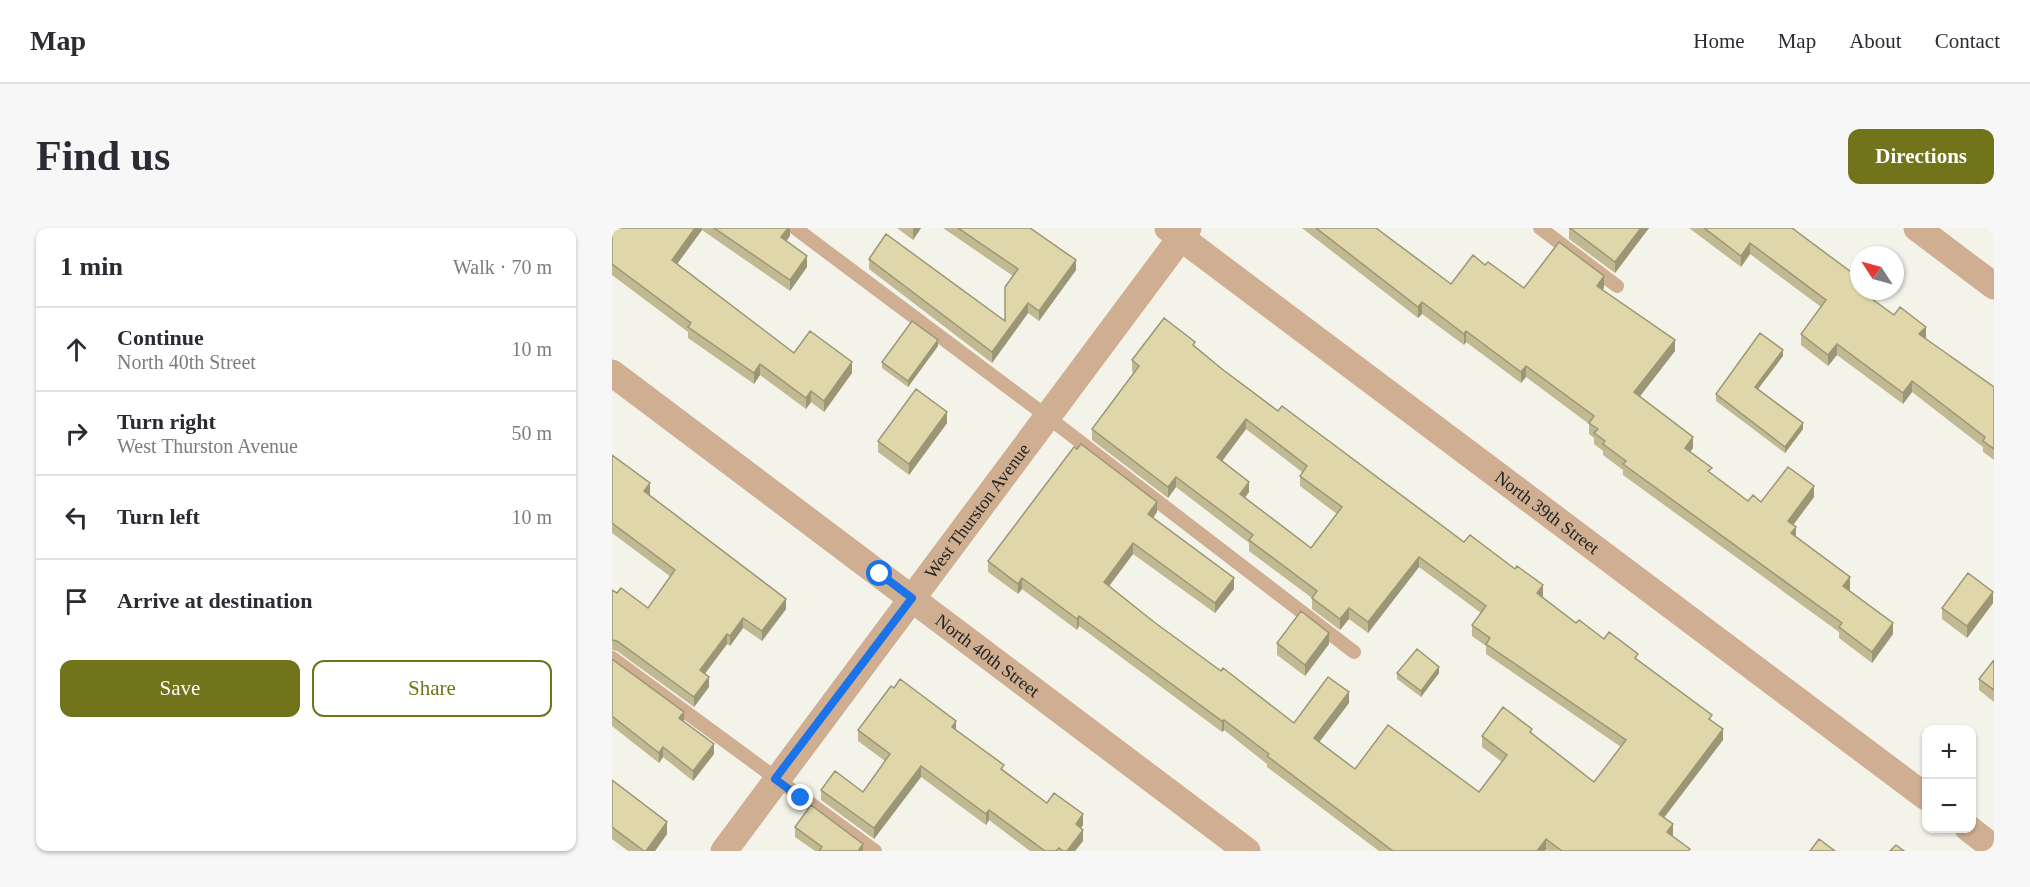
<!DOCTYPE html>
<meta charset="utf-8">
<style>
:root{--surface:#fff;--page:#f7f7f7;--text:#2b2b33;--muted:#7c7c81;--line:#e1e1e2;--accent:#71741a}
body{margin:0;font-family:"Times New Roman",serif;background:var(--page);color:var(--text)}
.controls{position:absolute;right:18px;bottom:18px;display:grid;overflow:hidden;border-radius:12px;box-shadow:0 2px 4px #0004}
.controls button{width:54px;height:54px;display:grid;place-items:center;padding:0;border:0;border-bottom:2px solid var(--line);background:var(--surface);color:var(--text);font:30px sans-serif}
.compass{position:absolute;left:1238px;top:18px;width:54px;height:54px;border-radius:50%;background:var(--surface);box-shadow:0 2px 4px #0004;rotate:306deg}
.stop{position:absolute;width:18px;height:18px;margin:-14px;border:4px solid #1a73e8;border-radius:50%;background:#fff}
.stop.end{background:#1a73e8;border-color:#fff;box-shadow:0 2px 6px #0008}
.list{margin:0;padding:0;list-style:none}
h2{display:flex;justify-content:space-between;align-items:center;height:78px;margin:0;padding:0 24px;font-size:26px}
h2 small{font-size:20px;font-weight:400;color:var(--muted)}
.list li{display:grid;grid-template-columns:39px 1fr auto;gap:18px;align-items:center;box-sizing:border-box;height:84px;padding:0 24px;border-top:2px solid var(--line)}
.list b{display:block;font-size:22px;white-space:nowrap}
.list p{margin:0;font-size:20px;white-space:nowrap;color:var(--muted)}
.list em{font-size:20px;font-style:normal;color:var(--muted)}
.actions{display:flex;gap:12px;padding:18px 24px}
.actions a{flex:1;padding:14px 0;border:2px solid var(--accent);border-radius:12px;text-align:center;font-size:21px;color:var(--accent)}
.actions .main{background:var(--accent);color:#fff}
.icon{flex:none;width:33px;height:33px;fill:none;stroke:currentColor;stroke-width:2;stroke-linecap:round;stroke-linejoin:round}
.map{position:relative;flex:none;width:1382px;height:623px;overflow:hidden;border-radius:12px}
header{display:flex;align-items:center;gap:36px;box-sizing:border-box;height:84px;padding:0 30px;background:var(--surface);border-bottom:2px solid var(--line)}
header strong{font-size:28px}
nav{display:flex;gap:33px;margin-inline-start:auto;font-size:21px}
.intro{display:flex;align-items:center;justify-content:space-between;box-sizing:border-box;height:144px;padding:0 36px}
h1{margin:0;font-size:42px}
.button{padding:15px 27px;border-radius:12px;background:var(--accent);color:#fff;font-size:21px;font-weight:700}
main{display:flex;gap:36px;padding:0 36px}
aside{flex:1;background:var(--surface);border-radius:12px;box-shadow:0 2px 4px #0004}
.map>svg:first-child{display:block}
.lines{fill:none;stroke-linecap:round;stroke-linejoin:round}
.service{stroke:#cfae92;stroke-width:14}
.minor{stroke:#cfae92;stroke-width:27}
.wall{fill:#c0b992;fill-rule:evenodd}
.shaded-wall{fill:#9c9677}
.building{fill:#dfd7aa;stroke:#9c9677;stroke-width:1.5;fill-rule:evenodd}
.route{stroke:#1a73e8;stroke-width:8}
.labels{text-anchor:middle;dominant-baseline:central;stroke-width:4.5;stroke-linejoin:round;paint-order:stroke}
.street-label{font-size:18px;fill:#232320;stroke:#fff}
</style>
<header>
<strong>Map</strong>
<nav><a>Home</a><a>Map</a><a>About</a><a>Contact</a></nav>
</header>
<div class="intro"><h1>Find us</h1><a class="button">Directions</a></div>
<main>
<aside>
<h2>1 min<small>Walk · 70 m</small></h2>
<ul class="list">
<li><svg class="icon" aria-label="ahead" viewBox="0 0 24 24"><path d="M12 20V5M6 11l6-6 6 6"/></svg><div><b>Continue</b><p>North 40th Street</p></div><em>10 m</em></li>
<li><svg class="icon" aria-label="right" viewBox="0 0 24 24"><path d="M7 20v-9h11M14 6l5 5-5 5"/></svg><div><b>Turn right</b><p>West Thurston Avenue</p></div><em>50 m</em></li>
<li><svg class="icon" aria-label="left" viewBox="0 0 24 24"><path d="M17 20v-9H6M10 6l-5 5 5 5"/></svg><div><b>Turn left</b></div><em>10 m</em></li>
<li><svg class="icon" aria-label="arrive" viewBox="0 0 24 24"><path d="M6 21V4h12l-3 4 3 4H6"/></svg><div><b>Arrive at destination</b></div></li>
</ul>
<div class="actions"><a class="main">Save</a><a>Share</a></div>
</aside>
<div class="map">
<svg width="1382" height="623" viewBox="0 0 1382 623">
<rect width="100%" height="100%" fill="#f4f3ea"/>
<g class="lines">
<!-- service -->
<path class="service" d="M 183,0 L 437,190 L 742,424
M 928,0 L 1005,58
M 0,430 L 263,623"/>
<!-- minor -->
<g class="minor">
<path id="s1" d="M 556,0 L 1314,569"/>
<path d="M 1305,0 L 1382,58"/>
<path id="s2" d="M 0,145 L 635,623"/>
<path d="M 1356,600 L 1382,620"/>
<path id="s3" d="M 112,623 L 576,0"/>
</g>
</g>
<!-- wall -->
<path class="wall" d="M 0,0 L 178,0 L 178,8 L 174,13 L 195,39 L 178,63 L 90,2 L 65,36 L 182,125 L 240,145 L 212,184 L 199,174 L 194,181 L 148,147 L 142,156 L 76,110 L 76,104 L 0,47 Z
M 285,0 L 309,0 L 301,12 Z
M 331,0 L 418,0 L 464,42 L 427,93 L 416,85 L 380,135 L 257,41 L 257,31 L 393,93 L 401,48 Z
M 690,0 L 764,0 L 839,56 L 873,37 L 912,60 L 992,60 L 990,62 L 1063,123 L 1028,168 L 1081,220 L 1078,224 L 1100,246 L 1136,273 L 1149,274 L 1202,269 L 1181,297 L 1184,309 L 1238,361 L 1237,362 L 1281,406 L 1260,435 L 1227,410 L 1227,404 L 1011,247 L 1011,242 L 991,227 L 991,223 L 982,216 L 982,210 L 977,206 L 977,196 L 914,149 L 909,155 L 854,114 L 852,117 L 810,86 L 806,90 Z
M 956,0 L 1037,0 L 1003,45 L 957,11 L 957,1 Z
M 1077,0 L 1180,0 L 1251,63 L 1251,64 L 1313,110 L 1382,159 L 1382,232 L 1371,224 L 1371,219 L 1300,164 L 1291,176 L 1225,127 L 1216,138 L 1189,117 L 1189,106 L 1209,79 L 1138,26 L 1129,39 Z
M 326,118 L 296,159 L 270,140 L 270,134 Z
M 583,118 L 610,141 L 666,183 L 852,314 L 931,368 L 930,369 L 964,395 L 1026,432 L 1100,493 L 1111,512 L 1052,590 L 1061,607 L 1060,608 L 1078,623 L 936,623 L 934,622 L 933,623 L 767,623 L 655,539 L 655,536 L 612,502 L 610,504 L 467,398 L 465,402 L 410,361 L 406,366 L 376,344 L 376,333 L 545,284 L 541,290 L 622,361 L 603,385 L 521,326 L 497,358 L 542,394 L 609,443 L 682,495 L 737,475 L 707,514 L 743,541 L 867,564 L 890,534 L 870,519 L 870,508 L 920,506 L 982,554 L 1009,519 L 874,426 L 874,418 L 860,408 L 860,397 L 869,385 L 807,339 L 756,405 L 737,391 L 728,402 L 700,381 L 700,370 L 637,323 L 637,315 L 564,259 L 556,270 L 480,212 L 480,201 L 522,145 L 520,143 L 520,132 ZM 634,201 L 690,244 L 688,248 L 688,258 L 725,286 L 699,320 L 633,270 L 637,264 L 610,233 Z
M 1171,128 L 1146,161 L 1191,201 L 1173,225 L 1104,173 L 1104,166 Z
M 335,195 L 297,247 L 266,224 L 266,213 Z
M 0,227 L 38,266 L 37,267 L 174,381 L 150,413 L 131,400 L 118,418 L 115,416 L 93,446 L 97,459 L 82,479 L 5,423 L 0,422 L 0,362 L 5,365 L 36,380 L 59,349 L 0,305 Z
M 1381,375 L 1355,410 L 1330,391 L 1330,380 Z
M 665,415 L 717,416 L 693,448 L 665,427 Z
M 0,431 L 72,493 L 102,526 L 81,553 L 51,529 L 47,535 L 0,498 Z
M 1382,432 L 1382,474 L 1367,462 L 1367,451 Z
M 785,445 L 827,445 L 809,469 L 785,451 Z
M 246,502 L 344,502 L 392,542 L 435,575 L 471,597 L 469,600 L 471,613 L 463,623 L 418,623 L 377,592 L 374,597 L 309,549 L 262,611 L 209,572 L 209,562 L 251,564 L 273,533 L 246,513 Z
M 0,552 L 55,606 L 43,623 L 16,623 L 0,611 Z
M 183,599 L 251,623 L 203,623 L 183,609 Z"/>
<!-- shaded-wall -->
<path class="shaded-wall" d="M 83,0 L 90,0 L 90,2 L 60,43 L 60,32 Z
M 176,0 L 178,0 L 178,8 L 169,20 L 169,9 Z
M 302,0 L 309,0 L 301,12 L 301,1 Z
M 1029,0 L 1037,0 L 1003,45 L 1003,34 Z
M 1138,15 L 1138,26 L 1129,39 L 1129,28 Z
M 195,28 L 195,39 L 178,63 L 178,52 Z
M 464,32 L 464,42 L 427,93 L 427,83 Z
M 992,48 L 992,60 L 985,69 L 985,58 Z
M 810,74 L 810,86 L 806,90 L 806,79 Z
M 416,75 L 416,85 L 380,135 L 380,124 Z
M 1314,99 L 1314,110 L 1307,117 L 1307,106 Z
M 854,103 L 854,114 L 852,117 L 852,106 Z
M 326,112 L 326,118 L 296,159 L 296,153 Z
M 1063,112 L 1063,123 L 1022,176 L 1022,164 Z
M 1225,116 L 1225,127 L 1216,138 L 1216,127 Z
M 1171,122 L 1171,128 L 1143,165 L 1143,159 Z
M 240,134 L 240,145 L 212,184 L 212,173 Z
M 148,136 L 148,147 L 142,156 L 142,145 Z
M 914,138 L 914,149 L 909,155 L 909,144 Z
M 1300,153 L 1300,164 L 1291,176 L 1291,165 Z
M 199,163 L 199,174 L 194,181 L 194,170 Z
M 335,184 L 335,195 L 297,247 L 297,236 Z
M 634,191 L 634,201 L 605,240 L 605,229 Z
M 1191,195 L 1191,201 L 1173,225 L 1173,219 Z
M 1081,209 L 1081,220 L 1073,231 L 1073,220 Z
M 564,249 L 564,259 L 556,270 L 556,259 Z
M 637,254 L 637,264 L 628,276 L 628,266 Z
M 38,255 L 38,266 L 32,273 L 32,263 Z
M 1202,258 L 1202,269 L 1176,304 L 1176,293 Z
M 545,274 L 545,284 L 536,297 L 536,286 Z
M 1184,299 L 1184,310 L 1179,305 Z
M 521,315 L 521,326 L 492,365 L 492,354 Z
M 807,329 L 807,339 L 756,405 L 756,394 Z
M 1238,349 L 1238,361 L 1231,369 L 1231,358 Z
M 410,350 L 410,361 L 406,366 L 406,356 Z
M 622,350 L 622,361 L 603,385 L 603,375 Z
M 931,357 L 931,368 L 925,376 L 925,365 Z
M 1381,364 L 1381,375 L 1355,410 L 1355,398 Z
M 174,371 L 174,381 L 150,413 L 150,403 Z
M 737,380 L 737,391 L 728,402 L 728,391 Z
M 467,388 L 467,398 L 465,402 L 465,391 Z
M 131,390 L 131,400 L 118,418 L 118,408 Z
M 1281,395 L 1281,406 L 1260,435 L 1260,424 Z
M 717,405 L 717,416 L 693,448 L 693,437 Z
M 115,406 L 115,416 L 88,452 L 88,442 Z
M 827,439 L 827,445 L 809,469 L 809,463 Z
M 97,449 L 97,459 L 82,479 L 82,469 Z
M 737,464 L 737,475 L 702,521 L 702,510 Z
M 72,484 L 72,494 L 67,490 Z
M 612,492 L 612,502 L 610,504 L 610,493 Z
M 344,493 L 344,503 L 340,499 Z
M 1111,501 L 1111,512 L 1047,596 L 1047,586 Z
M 102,516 L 102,526 L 81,553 L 81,543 Z
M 51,519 L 51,529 L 47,535 L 47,525 Z
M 309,538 L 309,549 L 262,611 L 262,600 Z
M 377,582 L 377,592 L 374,597 L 374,586 Z
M 471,586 L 471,597 L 464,607 L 464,596 Z
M 55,594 L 55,606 L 43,623 L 34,623 Z
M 1061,596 L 1061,607 L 1055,615 L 1055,604 Z
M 471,602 L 471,613 L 463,623 L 455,623 Z
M 934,611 L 934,622 L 933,623 L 925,623 Z
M 251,616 L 251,623 L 246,623 Z"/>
<!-- building -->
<path class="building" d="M 0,0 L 83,0 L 60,32 L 182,125 L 198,103 L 240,134 L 212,173 L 199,163 L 194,170 L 148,136 L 142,145 L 76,99 L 79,95 L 0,36 Z
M 102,0 L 176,0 L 169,9 L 195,28 L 178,52 Z
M 346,0 L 418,0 L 464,32 L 427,83 L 416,75 L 380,124 L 257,31 L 274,6 L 393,93 L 393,59 L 406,41 Z
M 704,0 L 764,0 L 839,56 L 861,27 L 873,37 L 876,34 L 912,60 L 947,14 L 992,48 L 985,58 L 1063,112 L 1022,164 L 1081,209 L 1073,220 L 1100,240 L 1096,243 L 1136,273 L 1141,267 L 1149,274 L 1176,239 L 1202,258 L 1176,293 L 1184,299 L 1179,305 L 1238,349 L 1231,358 L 1281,395 L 1260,424 L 1227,399 L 1230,395 L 1011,236 L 1014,233 L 991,216 L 993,213 L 982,205 L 986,201 L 977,195 L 982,188 L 914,138 L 909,144 L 854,103 L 852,106 L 810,74 L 806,79 Z
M 958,0 L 1029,0 L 1003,34 Z
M 1092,0 L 1180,0 L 1247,50 L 1247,59 L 1246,60 L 1247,63 L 1249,63 L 1282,87 L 1288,79 L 1314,99 L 1307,106 L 1382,159 L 1382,221 L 1371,213 L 1373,209 L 1300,153 L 1291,165 L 1225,116 L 1216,127 L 1189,106 L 1214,72 L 1138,15 L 1129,28 Z
M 552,90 L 583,114 L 581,117 L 610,141 L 666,183 L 670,178 L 852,314 L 858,307 L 903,341 L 905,338 L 931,357 L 925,365 L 964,395 L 967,392 L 992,411 L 997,404 L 1026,426 L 1023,430 L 1100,487 L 1097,491 L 1111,501 L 1047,586 L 1061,596 L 1055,604 L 1078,621 L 1076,623 L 950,623 L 934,611 L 925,623 L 781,623 L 655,528 L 657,526 L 612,492 L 610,493 L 467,388 L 465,391 L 410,350 L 406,356 L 376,333 L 462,219 L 465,221 L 469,216 L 545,274 L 536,286 L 622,350 L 603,375 L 521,315 L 492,354 L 542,394 L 609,443 L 611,440 L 682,495 L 716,449 L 737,464 L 702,510 L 743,541 L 776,497 L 867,564 L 895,527 L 870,508 L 891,479 L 920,501 L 918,504 L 982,554 L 1014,512 L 874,416 L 878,410 L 860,397 L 874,378 L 807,329 L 756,394 L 737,380 L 728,391 L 700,370 L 705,363 L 637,312 L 641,307 L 564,249 L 556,259 L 480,201 L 527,138 L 520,132 ZM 634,191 L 695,238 L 688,248 L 730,279 L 699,320 L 628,266 L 637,254 L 605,229 Z
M 300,93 L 326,112 L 296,153 L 270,134 Z
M 1148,105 L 1171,122 L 1143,159 L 1191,195 L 1173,219 L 1104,166 Z
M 304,161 L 335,184 L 297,236 L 266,213 Z
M 0,227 L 38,255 L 32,263 L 174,371 L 150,403 L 131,390 L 118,408 L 115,406 L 88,442 L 97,449 L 82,469 L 5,413 L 0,412 L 0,362 L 5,365 L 9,360 L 36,380 L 63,342 L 0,295 Z
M 1356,345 L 1381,364 L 1355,398 L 1330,380 Z
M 689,383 L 717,405 L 693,437 L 665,415 Z
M 805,421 L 827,439 L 809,463 L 785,445 Z
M 0,431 L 72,484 L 67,490 L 102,516 L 81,543 L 51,519 L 47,525 L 0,488 Z
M 1382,432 L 1382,462 L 1367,451 Z
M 288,451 L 344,493 L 340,499 L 392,537 L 389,541 L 435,575 L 442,565 L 471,586 L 464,596 L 471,602 L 455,623 L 451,623 L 447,620 L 444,623 L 433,623 L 377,582 L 374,586 L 309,538 L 262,600 L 209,562 L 223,543 L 251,564 L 278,526 L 246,502 L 279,458 L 282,460 Z
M 0,552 L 55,594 L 34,623 L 32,623 L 0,599 Z
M 199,577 L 251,616 L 246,623 L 207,623 L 210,619 L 183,599 Z
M 1207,611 L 1223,623 L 1198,623 Z
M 1284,617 L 1292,623 L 1278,623 Z"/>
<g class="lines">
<!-- route -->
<path class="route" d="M 189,570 L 163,551 L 300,370 L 268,346"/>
</g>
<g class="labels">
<!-- street labels -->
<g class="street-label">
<text stroke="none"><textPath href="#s3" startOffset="424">West Thurston Avenue</textPath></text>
<text stroke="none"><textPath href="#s1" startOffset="474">North 39th Street</textPath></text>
<text stroke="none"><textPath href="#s2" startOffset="470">North 40th Street</textPath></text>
</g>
</g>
</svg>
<div class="controls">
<button>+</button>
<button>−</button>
</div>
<svg class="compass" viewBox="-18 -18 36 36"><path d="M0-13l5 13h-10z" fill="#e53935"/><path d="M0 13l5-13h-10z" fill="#7c7c81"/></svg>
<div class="stop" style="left:268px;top:346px"></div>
<div class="stop end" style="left:189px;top:570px"></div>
</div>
</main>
